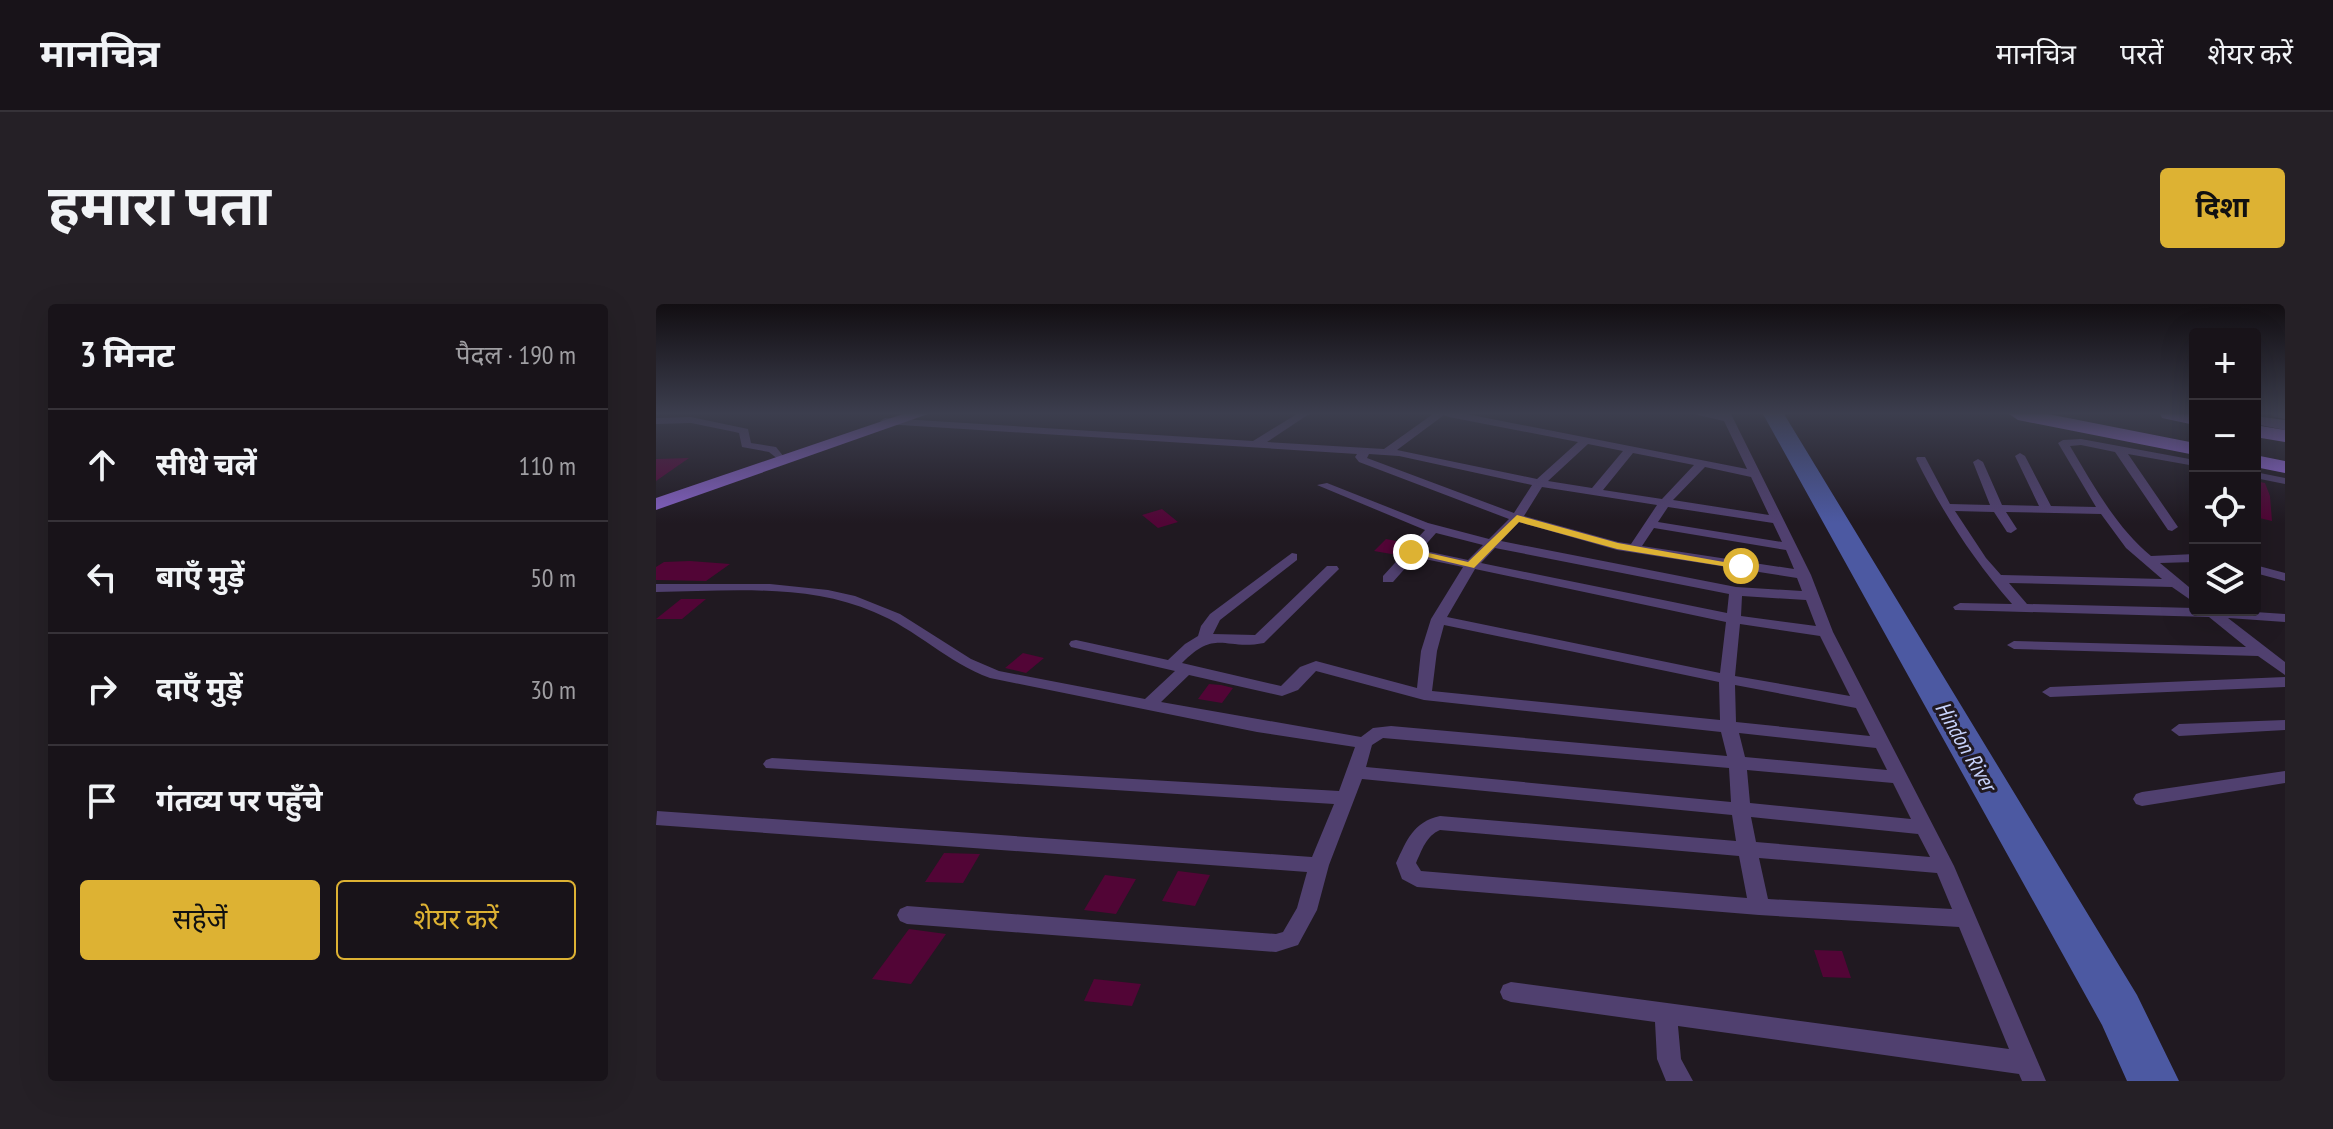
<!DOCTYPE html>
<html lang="hi">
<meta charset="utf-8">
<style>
:root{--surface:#181319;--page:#252026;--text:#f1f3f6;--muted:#9f9ea2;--line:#363238;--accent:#ddb233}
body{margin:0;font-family:"PT Sans Narrow","Noto Sans Devanagari",sans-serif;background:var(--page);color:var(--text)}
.controls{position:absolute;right:24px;top:24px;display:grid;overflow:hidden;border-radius:8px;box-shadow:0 8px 32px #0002}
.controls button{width:72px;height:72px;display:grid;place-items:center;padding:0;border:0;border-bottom:2px solid var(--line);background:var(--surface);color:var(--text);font:40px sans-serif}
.stop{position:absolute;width:24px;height:24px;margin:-18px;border:6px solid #ddb233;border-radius:50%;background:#fff}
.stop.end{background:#ddb233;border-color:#fff;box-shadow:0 2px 8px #0008}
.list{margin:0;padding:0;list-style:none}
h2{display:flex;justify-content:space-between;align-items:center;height:104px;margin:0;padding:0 32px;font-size:34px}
h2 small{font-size:26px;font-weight:400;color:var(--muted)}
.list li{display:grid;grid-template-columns:52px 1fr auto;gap:24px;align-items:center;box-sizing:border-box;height:112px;padding:0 32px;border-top:2px solid var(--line)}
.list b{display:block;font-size:30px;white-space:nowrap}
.list em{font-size:26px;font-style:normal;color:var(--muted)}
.actions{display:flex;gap:16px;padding:24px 32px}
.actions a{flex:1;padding:18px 0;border:2px solid var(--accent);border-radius:8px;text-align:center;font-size:28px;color:var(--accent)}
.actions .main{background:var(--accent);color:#111}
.icon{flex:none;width:44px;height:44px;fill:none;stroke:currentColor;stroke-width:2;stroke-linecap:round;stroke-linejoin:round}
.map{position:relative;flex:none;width:1629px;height:777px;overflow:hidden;border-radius:8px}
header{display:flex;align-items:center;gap:48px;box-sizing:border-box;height:112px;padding:0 40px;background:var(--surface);border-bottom:2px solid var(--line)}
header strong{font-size:38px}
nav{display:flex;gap:44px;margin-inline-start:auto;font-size:28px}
.intro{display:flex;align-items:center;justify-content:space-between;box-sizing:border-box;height:192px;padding:0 48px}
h1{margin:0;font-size:56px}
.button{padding:20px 36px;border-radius:8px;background:var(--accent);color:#111;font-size:28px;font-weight:700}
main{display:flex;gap:48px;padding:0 48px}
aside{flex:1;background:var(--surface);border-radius:8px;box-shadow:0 8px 32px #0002}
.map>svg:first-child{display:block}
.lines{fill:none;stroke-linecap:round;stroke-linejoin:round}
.river{fill:#4c59a2;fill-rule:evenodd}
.building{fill:#520536}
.lane{stroke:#50406f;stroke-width:6}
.street{fill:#50406f;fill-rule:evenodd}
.secondary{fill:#6e529f;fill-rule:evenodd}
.primary{fill:#8560c4;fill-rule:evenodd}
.highway{fill:#9a6ce5;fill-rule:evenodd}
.route{fill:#ddb233}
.labels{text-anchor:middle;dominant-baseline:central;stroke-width:6;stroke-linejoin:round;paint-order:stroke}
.water-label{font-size:22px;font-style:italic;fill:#c7d2fb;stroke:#201921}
</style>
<header>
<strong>मानचित्र</strong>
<nav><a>मानचित्र</a><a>परतें</a><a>शेयर करें</a></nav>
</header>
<div class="intro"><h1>हमारा पता</h1><a class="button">दिशा</a></div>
<main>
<aside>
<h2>3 मिनट<small>पैदल · 190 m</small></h2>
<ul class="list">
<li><svg class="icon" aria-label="ahead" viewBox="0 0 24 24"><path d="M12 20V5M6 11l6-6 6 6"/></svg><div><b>सीधे चलें</b></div><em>110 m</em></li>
<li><svg class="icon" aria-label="left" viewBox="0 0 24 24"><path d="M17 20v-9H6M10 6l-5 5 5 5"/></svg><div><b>बाएँ मुड़ें</b></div><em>50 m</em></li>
<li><svg class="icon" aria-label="right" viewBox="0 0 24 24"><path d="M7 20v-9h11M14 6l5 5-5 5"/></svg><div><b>दाएँ मुड़ें</b></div><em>30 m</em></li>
<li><svg class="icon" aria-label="arrive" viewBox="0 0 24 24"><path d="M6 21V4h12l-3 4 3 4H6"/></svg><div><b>गंतव्य पर पहुँचे</b></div></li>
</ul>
<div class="actions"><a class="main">सहेजें</a><a>शेयर करें</a></div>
</aside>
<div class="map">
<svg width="1629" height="777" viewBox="0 0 1629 777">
<rect width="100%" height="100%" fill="#201921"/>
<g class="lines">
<!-- river -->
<path class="river" d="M 1107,110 L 1128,110 L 1481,691 L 1523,777 L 1471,777 L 1446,721 Z"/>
</g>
<!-- building -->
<path class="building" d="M 33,154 L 0,177 L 0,155 Z
M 1599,177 L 1609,179 L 1614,192 L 1616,217 L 1599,213 Z
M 506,205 L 522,218 L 502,224 L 486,211 Z
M 730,235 L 751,239 L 741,251 L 718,247 Z
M 34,257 L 74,260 L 50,277 L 0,276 L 0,263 L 8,258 Z
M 25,295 L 50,295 L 26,315 L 0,315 Z
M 367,349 L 388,354 L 370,369 L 349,364 Z
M 553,380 L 565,381 L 577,384 L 566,399 L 542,395 Z
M 288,549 L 324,550 L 307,579 L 269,578 Z
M 522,567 L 554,571 L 539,602 L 506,597 Z
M 449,571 L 480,575 L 460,610 L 428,606 Z
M 253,625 L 290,630 L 255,680 L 216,675 Z
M 1158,646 L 1186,647 L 1195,674 L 1167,673 Z
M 438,675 L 485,680 L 476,702 L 428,697 Z"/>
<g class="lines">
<!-- lane -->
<path class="lane" d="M 1619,110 L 1629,112"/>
<!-- street -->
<path class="street" d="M 641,110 L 653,110 L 611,138 L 728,145 L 777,110 L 810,110 L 1091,165 L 1068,117 L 1038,110 L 1075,110 L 1155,271 L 1177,328 L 1298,562 L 1390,777 L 1366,777 L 1363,770 L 1022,722 L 1025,755 L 1037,777 L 1010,777 L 1001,755 L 999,718 L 855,698 L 847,695 L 844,688 L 847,681 L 855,678 L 1353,745 L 1303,623 L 1103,611 L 761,583 L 746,575 L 740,559 C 751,536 757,518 784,512 L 1080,537 L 1076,511 L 706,475 L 673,561 L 661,606 L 642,641 L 620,648 L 251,620 L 244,617 L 241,611 L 244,605 L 251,602 L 620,630 L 627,628 L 641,604 L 651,568 L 0,521 L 1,507 L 656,553 L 678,500 L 110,464 L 107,460 L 110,456 L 116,454 L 683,487 L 699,443 L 601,428 L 334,374 C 292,359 260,325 218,308 C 151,279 71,287 0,288 L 0,280 L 114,280 L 172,286 L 199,292 L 244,310 L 315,355 L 343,367 L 489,395 L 519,367 L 415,343 L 413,340 L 415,337 L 420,336 L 512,356 L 529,340 L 542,332 L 545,322 L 554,310 L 636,249 L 641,250 L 641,256 L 564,316 L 557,330 L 599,331 L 671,262 L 681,262 L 683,265 L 608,339 C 568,347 561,324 526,359 L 625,382 L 644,363 L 660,357 L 761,384 L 765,347 L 775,315 L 807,263 L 759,253 L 737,278 L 727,278 L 727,272 L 769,226 L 661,181 L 671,179 L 772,219 L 833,235 L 853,215 L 703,158 L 699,153 L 701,150 L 229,120 L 224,117 L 229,114 L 597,137 ZM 788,111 L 793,113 L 922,138 L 881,175 L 741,146 ZM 932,140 L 967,147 L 936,184 L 892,177 ZM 977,149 L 1038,161 L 1006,195 L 947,186 ZM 713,150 L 743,152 L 876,181 L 858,209 L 711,154 ZM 1049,163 L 1095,173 L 1113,211 L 1017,196 ZM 886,183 L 1001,201 L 975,240 L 962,238 L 868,212 ZM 1012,203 L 1117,219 L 1126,238 L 1002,218 ZM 863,218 L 961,246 L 1141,274 L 1146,287 L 1080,283 L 845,237 ZM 998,224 L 1130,246 L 1138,265 L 986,242 ZM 780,229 L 827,241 L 812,256 L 765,246 ZM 839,244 L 1073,290 L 1071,309 L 825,259 ZM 819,265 L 1070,318 L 1064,369 L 791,313 ZM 1086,292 L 1150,296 L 1160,322 L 1085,312 ZM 1084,320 L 1164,332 L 1194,392 L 1079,372 ZM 788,321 L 1063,378 L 1064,416 L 776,387 L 781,347 ZM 660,367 L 768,396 L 1065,428 L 1071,452 L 735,422 L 717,424 L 705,433 L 505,398 L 533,371 L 626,392 L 642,386 ZM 1079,381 L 1200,404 L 1214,432 L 1080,418 ZM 1083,429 L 1220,444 L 1231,466 L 1089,453 ZM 727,434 L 1073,464 L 1075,498 L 710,463 L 716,441 ZM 1091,466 L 1237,479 L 1255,515 L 1094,499 ZM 1095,513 L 1262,530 L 1274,553 L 1100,538 ZM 784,526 L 1083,552 L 1091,594 L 765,567 L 760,559 C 766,546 770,532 784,526 ZM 1103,554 L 1281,569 L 1296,605 L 1112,595 Z
M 35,113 L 92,125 L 95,139 L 120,143 L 128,153 L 123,156 L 113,148 L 86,143 L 83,129 L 79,128 L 35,119 L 0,120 L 0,114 Z
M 1425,135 L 1539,156 L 1539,162 L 1472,150 L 1522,223 L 1516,227 L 1512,226 L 1459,148 L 1425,141 L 1414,142 C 1437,181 1460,223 1495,252 L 1539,250 L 1539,258 L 1504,259 L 1539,288 L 1539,299 L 1516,283 L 1353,279 L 1371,300 L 1539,304 L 1629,310 L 1629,318 L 1572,314 L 1629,358 L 1629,371 L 1602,352 L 1358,345 L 1351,341 L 1358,337 L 1590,343 L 1553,313 L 1299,306 L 1297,303 L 1304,299 L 1356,300 C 1316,254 1287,209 1260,155 L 1261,153 L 1269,153 L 1294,200 L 1334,201 L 1317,158 L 1322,155 L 1327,158 L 1346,201 L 1383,202 L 1359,152 L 1364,149 L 1369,152 L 1395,202 L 1440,203 L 1402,139 L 1407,136 ZM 1299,207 L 1338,208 L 1351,228 L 1355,229 L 1361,225 L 1350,208 L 1445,210 L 1470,244 L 1506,275 L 1345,271 L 1330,254 Z
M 1599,168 L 1629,174 L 1629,180 L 1599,174 Z
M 1599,261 L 1629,269 L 1629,277 L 1599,269 Z
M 1629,373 L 1629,383 L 1394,393 L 1386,388 L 1394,383 Z
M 1629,416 L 1629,426 L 1523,432 L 1515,426 L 1523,420 Z
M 1629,467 L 1629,479 L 1486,502 L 1480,500 L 1477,495 L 1480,490 L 1486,488 Z"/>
<!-- secondary -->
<path class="secondary" d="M 1599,112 L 1629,116 L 1629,126 L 1599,120 Z"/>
<!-- primary -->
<path class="primary" d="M 247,110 L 272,110 L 0,206 L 0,194 Z"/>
<!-- highway -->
<path class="highway" d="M 1353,110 L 1392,110 L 1539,139 L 1539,151 L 1362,116 Z
M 1504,110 L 1539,110 L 1539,121 L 1506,114 Z
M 1599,121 L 1629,126 L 1629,138 L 1599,133 Z
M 1599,151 L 1629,157 L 1629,169 L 1599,163 Z"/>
</g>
<!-- sky -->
<linearGradient id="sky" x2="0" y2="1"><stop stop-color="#120e12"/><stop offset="0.5" stop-color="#3c3e4e"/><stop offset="1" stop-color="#3c3e4e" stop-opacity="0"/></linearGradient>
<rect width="1629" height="219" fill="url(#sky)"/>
<!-- route -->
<path class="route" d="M 861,211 L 962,239 L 1090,262 L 1085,265 L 961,245 L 863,218 L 818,264 L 750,248 L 755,245 L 812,258 Z"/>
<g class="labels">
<!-- water labels -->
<g class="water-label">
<text transform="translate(1310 442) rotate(60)">Hindon River</text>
</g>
</g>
</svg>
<div class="controls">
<button>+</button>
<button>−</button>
<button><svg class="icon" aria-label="locate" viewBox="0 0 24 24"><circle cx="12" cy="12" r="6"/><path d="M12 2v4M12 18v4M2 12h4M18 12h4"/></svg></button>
<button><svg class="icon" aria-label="layers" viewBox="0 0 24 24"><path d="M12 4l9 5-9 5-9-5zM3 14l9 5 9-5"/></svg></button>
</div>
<div class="stop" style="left:1085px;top:262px"></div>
<div class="stop end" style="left:755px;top:248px"></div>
</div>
</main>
